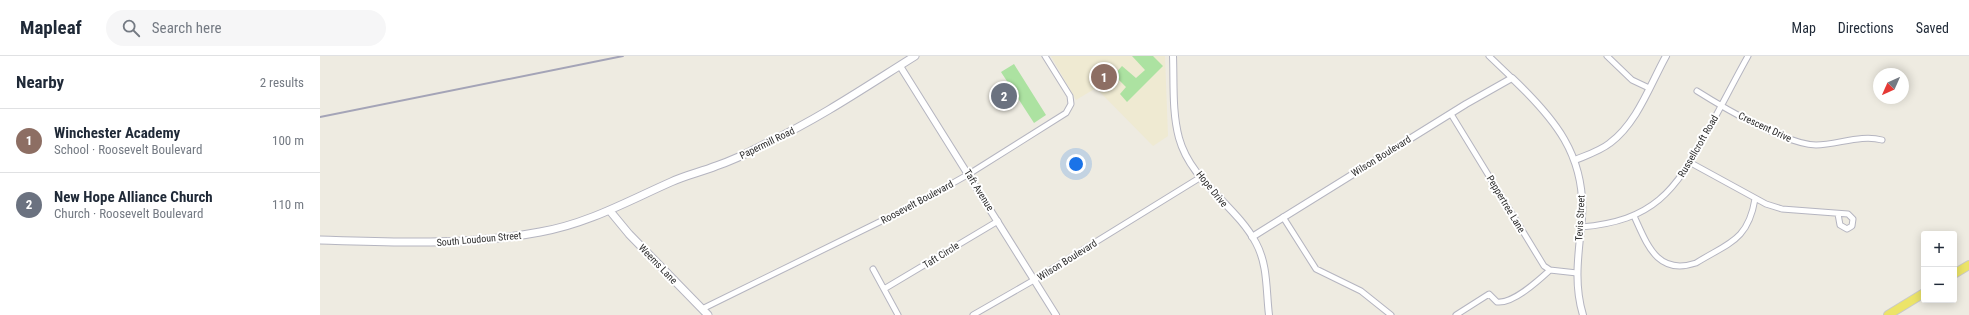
<!DOCTYPE html>
<meta charset="utf-8">
<style>
:root{--surface:#fff;--page:#f6f6f7;--text:#1f2937;--muted:#747a83;--line:#e0e1e3;--accent:#1a73e8}
body{margin:0;font-family:"Roboto Condensed",sans-serif;background:var(--page);color:var(--text)}
.controls{position:absolute;right:12px;bottom:12px;display:grid;overflow:hidden;border-radius:4px;box-shadow:0 2px 10px #0003}
.controls button{width:36px;height:36px;display:grid;place-items:center;padding:0;border:0;border-bottom:1px solid var(--line);background:var(--surface);color:var(--text);font:20px sans-serif}
.compass{position:absolute;left:1553px;top:12px;width:36px;height:36px;border-radius:50%;background:var(--surface);box-shadow:0 2px 10px #0003;rotate:225deg}
.you{position:absolute;left:756px;top:108px;width:14px;height:14px;margin:-10px;border:3px solid #fff;border-radius:50%;background:#1a73e8;box-shadow:0 0 0 6px #1a73e833}
.badge{display:grid;place-items:center;width:26px;height:26px;border-radius:50%;background:var(--accent);color:#fff;font-size:13px;font-weight:700}
.pin{position:absolute;translate:-50% -50%;border:2px solid #fff;box-shadow:0 1px 4px #0006}
.list{margin:0;padding:0;list-style:none}
h2{display:flex;justify-content:space-between;align-items:center;height:52px;margin:0;padding:0 16px;font-size:17px}
h2 small{font-size:13px;font-weight:400;color:var(--muted)}
.list li{display:grid;grid-template-columns:26px 1fr auto;gap:12px;align-items:center;box-sizing:border-box;height:64px;padding:0 16px;border-top:1px solid var(--line)}
.list b{display:block;font-size:15px;white-space:nowrap}
.list p{margin:0;font-size:13px;white-space:nowrap;color:var(--muted)}
.list em{font-size:13px;font-style:normal;color:var(--muted)}
.icon{flex:none;width:22px;height:22px;fill:none;stroke:currentColor;stroke-width:2;stroke-linecap:round;stroke-linejoin:round}
.map{position:relative;flex:none;width:1649px;height:259px;overflow:hidden}
header{display:flex;align-items:center;gap:24px;box-sizing:border-box;height:56px;padding:0 20px;background:var(--surface);border-bottom:1px solid var(--line)}
header strong{font-size:19px}
nav{display:flex;gap:22px;margin-inline-start:auto;font-size:14px}
.search{width:280px;height:36px;background:var(--page);display:flex;align-items:center;gap:10px;box-sizing:border-box;padding:0 14px;border-radius:22px;color:var(--muted);font-size:15px}
main{display:flex}
aside{flex:1;background:var(--surface)}
.map>svg:first-child{display:block}
.education{fill:#efead2}
.green{fill:#ace2a1}
.lines{fill:none;stroke-linecap:round;stroke-linejoin:round}
.minor-casing{stroke:#b5b5c0;stroke-width:7}
.tertiary-casing{stroke:#b5b5c0;stroke-width:8}
.secondary-casing{stroke:#b5b5c0;stroke-width:9}
.primary-casing{stroke:#c9c9c9;stroke-width:10}
.minor{stroke:#fff;stroke-width:5}
.tertiary{stroke:#fff;stroke-width:6}
.secondary{stroke:#fff;stroke-width:7}
.primary{stroke:#ece469;stroke-width:8}
.rail{stroke:#a4a4b7;stroke-width:2}
.labels{text-anchor:middle;dominant-baseline:central;stroke-width:4;stroke-linejoin:round;paint-order:stroke}
.street-label{font-size:10px;fill:#2e2e2e;stroke:#fff}
</style>
<header>
<strong>Mapleaf</strong>
<div class="search"><svg class="icon" aria-label="search" viewBox="0 0 24 24"><circle cx="10" cy="10" r="6"/><path d="M15 15l6 6"/></svg>Search here</div>
<nav><a>Map</a><a>Directions</a><a>Saved</a></nav>
</header>
<main>
<aside>
<h2>Nearby<small>2 results</small></h2>
<ul class="list">
<li><span class="badge" style="background:#8d6e63">1</span><div><b>Winchester Academy</b><p>School · Roosevelt Boulevard</p></div><em>100 m</em></li>
<li><span class="badge" style="background:#6b7280">2</span><div><b>New Hope Alliance Church</b><p>Church · Roosevelt Boulevard</p></div><em>110 m</em></li>
</ul>
</aside>
<div class="map">
<svg width="1649" height="259" viewBox="0 0 1649 259">
<rect width="100%" height="100%" fill="#eeebe1"/>
<!-- education -->
<path class="education" d="M 731,0 L 845,0 L 848,80 L 833,90 L 776,32 L 756,44 Z"/>
<!-- green -->
<path class="green" d="M 812,0 L 833,0 L 843,10 L 807,46 L 800,38 L 806,31 L 794,19 L 802,10 L 816,22 L 825,14 Z
M 694,8 L 726,59 L 714,67 L 681,16 Z"/>
<g class="lines">
<defs>
<path id="minor" d="M 1169,0 L 1192,22
M 1287,0 L 1312,24 L 1329,32
M 1377,35 C 1404,52 1465,88 1496,89 C 1517,89 1541,78 1562,84
M 1131,58 L 1224,210 L 1230,214 L 1257,217
M 1371,107 L 1446,148 L 1462,153 L 1528,158 L 1533,163 L 1532,170 L 1527,173 L 1520,169 L 1518,158
M 1314,160 C 1327,188 1337,220 1376,207 C 1408,187 1428,185 1435,143
M 963,161 L 996,213 L 1041,235 L 1071,259
M 1261,171 C 1333,165 1355,136 1387,76 C 1401,51 1414,25 1428,0
M 553,213 L 578,259
M 564,233 L 678,165
M 382,253 L 592,150 L 649,118 L 746,57 L 751,48 L 750,40 L 725,0
M 653,259 L 714,224 L 881,121
M 1136,259 L 1169,238 L 1177,246 C 1193,248 1218,225 1230,214"/>
<path id="tertiary" d="M 853,0 C 854,27 852,56 859,82 C 871,126 916,149 936,187 C 948,209 946,235 949,259
M 580,10 L 736,259
M 1255,104 C 1267,99 1280,95 1290,87 C 1317,67 1330,29 1346,0
M 932,181 L 1146,48 L 1192,22 C 1234,62 1266,99 1262,162 C 1259,195 1253,226 1263,259"/>
<path id="secondary" d="M 290,155 L 309,178 L 388,259
M 0,184 C 74,186 146,190 220,176 C 267,168 308,145 351,126 C 366,119 381,116 396,110 C 414,104 432,95 449,86 C 500,62 547,30 595,0"/>
<path id="primary" d="M 1634,218 L 1649,209
M 1568,259 L 1604,237"/>
</defs>
<!-- minor casing -->
<use href="#minor" class="minor-casing"/>
<!-- tertiary casing -->
<use href="#tertiary" class="tertiary-casing"/>
<!-- secondary casing -->
<use href="#secondary" class="secondary-casing"/>
<!-- primary casing -->
<use href="#primary" class="primary-casing"/>
<!-- minor -->
<use href="#minor" class="minor"/>
<!-- tertiary -->
<use href="#tertiary" class="tertiary"/>
<!-- secondary -->
<use href="#secondary" class="secondary"/>
<!-- primary -->
<use href="#primary" class="primary"/>
<!-- rail -->
<path class="rail" d="M 0,61 L 303,0"/>
</g>
<g class="labels">
<!-- street labels -->
<g class="street-label">
<text transform="translate(1445 71) rotate(25)">Crescent Drive</text>
<text transform="translate(447 87) rotate(-26)">Papermill Road</text>
<text transform="translate(1378 90) rotate(-60)">Russellcroft Road</text>
<text transform="translate(1061 100) rotate(-32)">Wilson Boulevard</text>
<text transform="translate(892 133) rotate(51)">Hope Drive</text>
<text transform="translate(659 134) rotate(58)">Taft Avenue</text>
<text transform="translate(597 146) rotate(-28)">Roosevelt Boulevard</text>
<text transform="translate(1186 148) rotate(59)">Peppertree Lane</text>
<text transform="translate(1260 162) rotate(-87)">Tevis Street</text>
<text transform="translate(159 183) rotate(-5)">South Loudoun Street</text>
<text transform="translate(621 199) rotate(-32)">Taft Circle</text>
<text transform="translate(747 204) rotate(-32)">Wilson Boulevard</text>
<text transform="translate(338 208) rotate(46)">Weems Lane</text>
</g>
</g>
</svg>
<div class="controls">
<button>+</button>
<button>−</button>
</div>
<svg class="compass" viewBox="-18 -18 36 36"><path d="M0-13l5 13h-10z" fill="#e53935"/><path d="M0 13l5-13h-10z" fill="#747a83"/></svg>
<div class="you"></div>
<div class="pin badge" style="left:784px;top:21px;background:#8d6e63">1</div>
<div class="pin badge" style="left:684px;top:40px;background:#6b7280">2</div>
</div>
</main>
